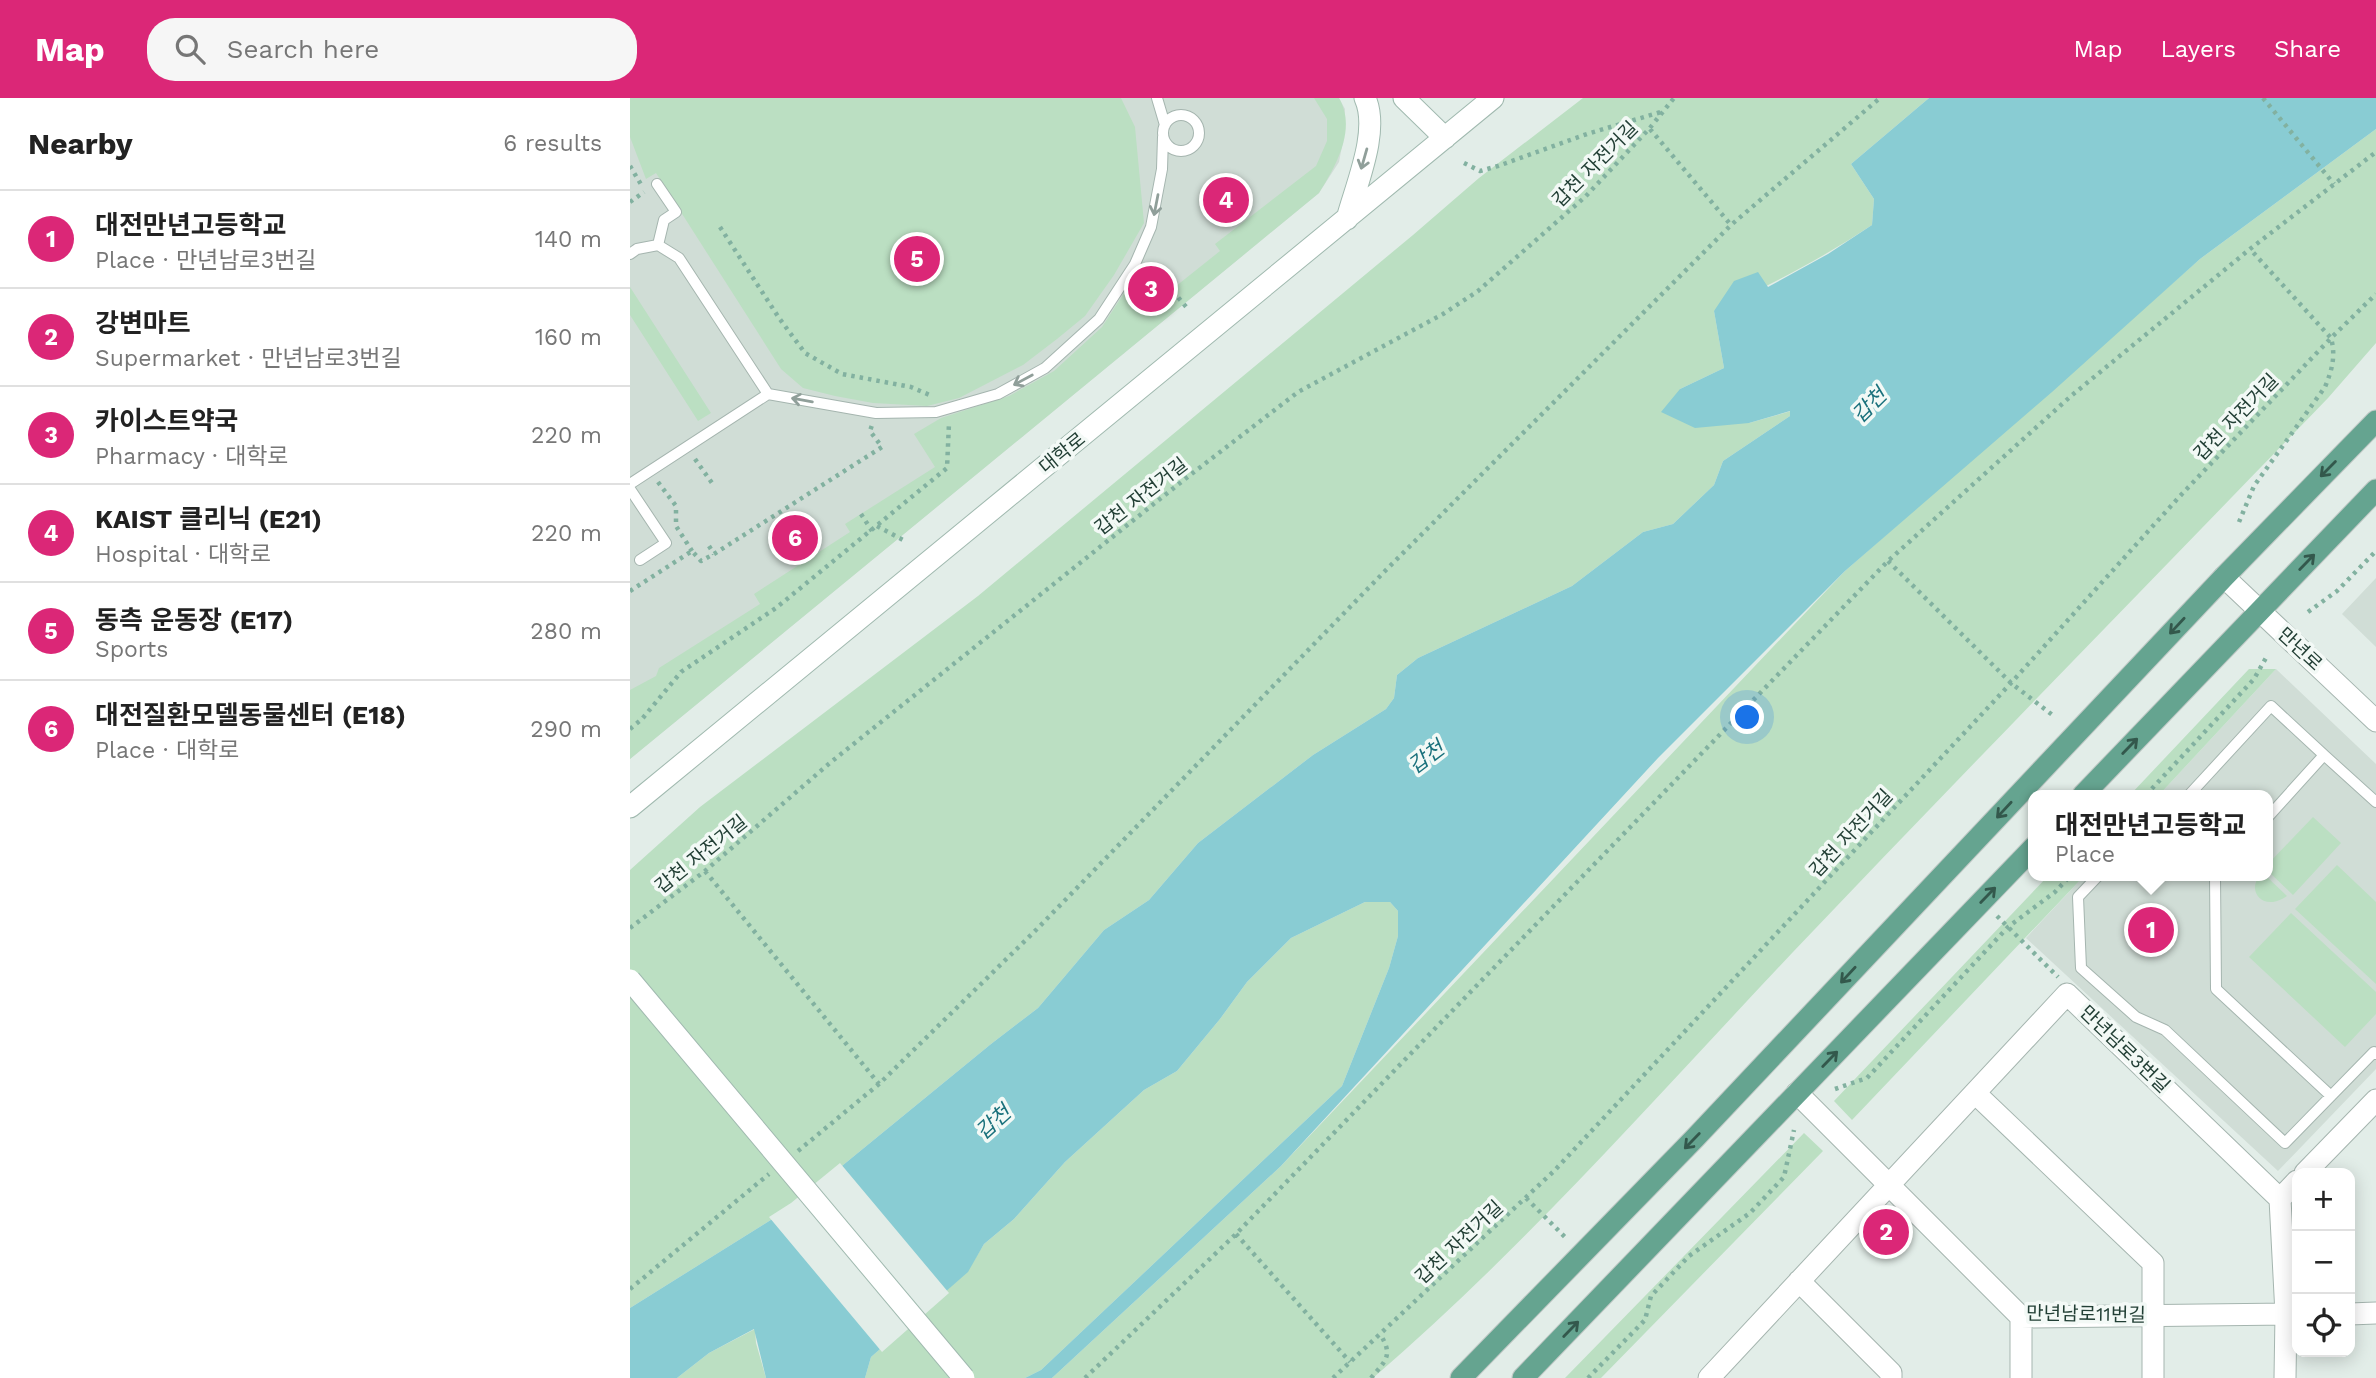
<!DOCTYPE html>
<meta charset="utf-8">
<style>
:root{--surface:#fff;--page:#f6f6f6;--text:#222;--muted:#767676;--line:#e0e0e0;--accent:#db2777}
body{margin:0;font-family:"Work Sans","Noto Sans KR",sans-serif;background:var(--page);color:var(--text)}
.controls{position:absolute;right:21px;bottom:21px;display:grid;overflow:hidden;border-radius:14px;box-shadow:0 4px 18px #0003}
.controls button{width:63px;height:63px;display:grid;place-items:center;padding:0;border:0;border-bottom:2px solid var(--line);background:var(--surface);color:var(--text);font:35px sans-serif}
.you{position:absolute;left:1118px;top:620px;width:24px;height:24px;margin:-18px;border:5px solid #fff;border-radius:50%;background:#1a73e8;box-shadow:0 0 0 10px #1a73e833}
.badge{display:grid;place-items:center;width:46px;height:46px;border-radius:50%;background:var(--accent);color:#fff;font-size:23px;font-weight:700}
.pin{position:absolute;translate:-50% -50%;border:4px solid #fff;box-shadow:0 2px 7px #0006}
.popup{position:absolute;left:1398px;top:692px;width:245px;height:91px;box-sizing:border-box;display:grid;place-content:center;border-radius:14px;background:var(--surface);filter:drop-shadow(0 2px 5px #0005);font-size:23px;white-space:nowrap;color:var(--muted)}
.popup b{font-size:26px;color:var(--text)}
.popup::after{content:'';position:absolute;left:50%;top:100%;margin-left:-14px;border:14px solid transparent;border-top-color:var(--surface)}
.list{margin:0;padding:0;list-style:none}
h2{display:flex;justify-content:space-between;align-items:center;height:91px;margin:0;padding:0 28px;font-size:30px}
h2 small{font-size:23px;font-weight:400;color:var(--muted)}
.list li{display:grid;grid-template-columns:46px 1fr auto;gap:21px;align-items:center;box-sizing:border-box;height:98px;padding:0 28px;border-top:2px solid var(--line)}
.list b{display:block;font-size:26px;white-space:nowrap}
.list p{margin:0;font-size:23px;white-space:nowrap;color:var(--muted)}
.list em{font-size:23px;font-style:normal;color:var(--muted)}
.icon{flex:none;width:38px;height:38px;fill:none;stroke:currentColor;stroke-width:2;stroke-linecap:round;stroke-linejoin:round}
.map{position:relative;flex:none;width:1746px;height:1280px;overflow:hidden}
header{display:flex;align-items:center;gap:42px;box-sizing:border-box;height:98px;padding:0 35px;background:var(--accent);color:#fff}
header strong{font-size:33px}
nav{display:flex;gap:38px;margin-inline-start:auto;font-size:24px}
.search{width:490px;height:63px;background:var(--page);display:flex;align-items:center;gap:18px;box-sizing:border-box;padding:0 24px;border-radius:28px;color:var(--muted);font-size:26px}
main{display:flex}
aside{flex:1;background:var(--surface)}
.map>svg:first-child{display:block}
.built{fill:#d0ddd6}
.green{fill:#bbdfc2}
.water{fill:#89ccd3}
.pier{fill:#e2ede8}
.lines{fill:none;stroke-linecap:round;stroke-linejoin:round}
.service-casing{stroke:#a5b5af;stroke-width:12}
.minor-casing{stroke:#a5b5af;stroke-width:23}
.tertiary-casing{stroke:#a5b5af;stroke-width:23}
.secondary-casing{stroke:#a0b9af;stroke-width:23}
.primary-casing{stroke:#c1c9c6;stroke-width:23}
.path{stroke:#82b1a0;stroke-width:4.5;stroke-dasharray:3.5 5;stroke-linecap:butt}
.service{stroke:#fff;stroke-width:10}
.minor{stroke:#fff;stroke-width:21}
.tertiary{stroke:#fff;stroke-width:21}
.secondary{stroke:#fff;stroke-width:21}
.primary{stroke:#65a490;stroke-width:21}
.secondary-bridge-casing{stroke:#a0b9af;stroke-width:23;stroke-linecap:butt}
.secondary-bridge{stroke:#fff;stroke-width:21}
.oneway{stroke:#909f9a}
.oneway2{stroke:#33584c}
.labels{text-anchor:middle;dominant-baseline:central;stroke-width:7;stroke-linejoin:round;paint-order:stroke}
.street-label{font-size:19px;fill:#223f35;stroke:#f3f9f6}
.water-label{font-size:21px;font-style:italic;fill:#1a717c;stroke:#f3f9f6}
</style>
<header>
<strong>Map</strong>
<div class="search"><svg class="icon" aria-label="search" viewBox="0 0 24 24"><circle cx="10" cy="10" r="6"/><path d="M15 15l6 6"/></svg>Search here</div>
<nav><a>Map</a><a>Layers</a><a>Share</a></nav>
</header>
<main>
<aside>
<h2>Nearby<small>6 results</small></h2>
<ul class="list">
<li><span class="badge">1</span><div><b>대전만년고등학교</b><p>Place · 만년남로3번길</p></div><em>140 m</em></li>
<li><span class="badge">2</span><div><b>강변마트</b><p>Supermarket · 만년남로3번길</p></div><em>160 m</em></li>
<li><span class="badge">3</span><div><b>카이스트약국</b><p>Pharmacy · 대학로</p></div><em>220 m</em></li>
<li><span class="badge">4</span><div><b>KAIST 클리닉 (E21)</b><p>Hospital · 대학로</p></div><em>220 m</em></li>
<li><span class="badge">5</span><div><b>동측 운동장 (E17)</b><p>Sports</p></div><em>280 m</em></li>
<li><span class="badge">6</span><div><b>대전질환모델동물센터 (E18)</b><p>Place · 대학로</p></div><em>290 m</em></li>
</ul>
</aside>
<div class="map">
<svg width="1746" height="1280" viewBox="0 0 1746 1280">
<rect width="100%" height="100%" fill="#e2ede8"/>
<!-- built -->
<path class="built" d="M 0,0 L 709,0 L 715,11 L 713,43 L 709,64 L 689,95 L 0,661 Z
M 1746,480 L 1746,549 L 1712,516 Z
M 1646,571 L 1746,666 L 1746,971 L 1648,1073 L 1396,840 L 1454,778 L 1638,778 L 1638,697 L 1529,697 Z"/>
<!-- green -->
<path class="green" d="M 0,0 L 491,0 L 505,29 L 514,125 L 484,177 L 455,218 L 427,241 L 393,267 L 329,300 L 297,308 L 243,305 L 205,298 L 173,290 L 151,271 L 26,75 L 16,81 L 0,39 Z
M 684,0 L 709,0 C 727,31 706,68 689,95 L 0,661 L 0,592 L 26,578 L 29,570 L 130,506 L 124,496 L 220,434 L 215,426 L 305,369 L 284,336 L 311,320 L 379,298 L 424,273 L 472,229 L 494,195 L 511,216 L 590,153 L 585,146 L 686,68 L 697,43 L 697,21 Z
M 953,0 L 1299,0 L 1221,66 L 1244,101 L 1242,127 C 1191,161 1139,188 1084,213 L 1094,270 L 1050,291 L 1119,325 L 1161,313 L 1160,318 L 1093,363 L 1084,387 L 1043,426 L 1013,434 L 942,488 L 788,560 L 767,577 L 764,600 L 756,611 L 683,657 L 568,745 L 519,802 L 474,832 L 408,910 L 361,946 L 163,1108 L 0,1210 L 0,772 L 70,709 L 348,498 L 783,137 L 849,80 Z
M 1746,31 L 1746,245 L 1698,300 C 1519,485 1340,668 1163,854 C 1027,998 893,1151 743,1280 L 422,1280 L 651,1068 L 1215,473 L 1570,161 Z
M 0,189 L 81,315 L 68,323 L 0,217 Z
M 1619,571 L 1646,571 L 1529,697 L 1500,697 Z
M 1683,719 L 1711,745 L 1663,797 L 1638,773 L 1638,766 Z
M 1707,767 L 1746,804 L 1746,886 L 1665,811 Z
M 1418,778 L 1454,778 L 1222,1022 L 1204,1003 Z
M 1630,778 L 1636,778 L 1657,798 C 1633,815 1616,792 1630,778 Z
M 735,804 L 760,804 L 768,813 L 768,838 L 759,870 L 712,988 L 411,1272 L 395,1280 L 235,1280 L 241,1259 L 337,1174 L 354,1146 L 384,1121 L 435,1064 L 514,992 L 547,973 L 590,921 L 617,884 L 661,840 Z
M 1661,815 L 1746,894 L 1746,916 L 1715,949 L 1619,859 Z
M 1174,1035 L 1193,1053 L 971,1280 L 935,1280 Z
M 125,1231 L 126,1245 L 136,1280 L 47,1280 L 79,1255 Z"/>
<!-- water -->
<path class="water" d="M 1299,0 L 1746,0 L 1746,31 L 1570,161 L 1422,294 L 1215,473 L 1028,660 L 651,1068 L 422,1280 L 395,1280 L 411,1272 L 712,988 L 759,870 L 768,838 L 768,813 L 760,804 L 735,804 L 661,840 L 617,884 L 590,921 L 547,973 L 514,992 L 435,1064 L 384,1121 L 354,1146 L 338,1174 L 241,1259 L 235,1280 L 136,1280 L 124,1231 L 79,1255 L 47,1280 L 0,1280 L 0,1210 L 163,1108 L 361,946 L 408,910 L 474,832 L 519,802 L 568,745 L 683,657 L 756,611 L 764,600 L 767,577 L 788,560 L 942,488 L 1013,434 L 1043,426 L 1084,387 L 1093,363 L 1160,318 L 1160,313 L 1119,325 L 1065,330 L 1031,314 L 1050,291 L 1094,270 L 1084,213 L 1104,183 L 1128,174 L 1138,189 L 1198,156 L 1242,127 L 1244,101 L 1221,66 Z"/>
<!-- pier -->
<path class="pier" d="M 210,1065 L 319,1195 L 252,1254 L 139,1119 L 161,1105 Z"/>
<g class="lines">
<defs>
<path id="service" d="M 527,0 L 535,27
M533 35a18 18 0 1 1 36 0a18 18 0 1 1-36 0Z
M 27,86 L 46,114 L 34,122 L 28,147
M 0,156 L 7,151 L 28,147 L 49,160 L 138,296 L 0,386
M 138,296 L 246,315 L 306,314 L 368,296 L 415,270 L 469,221 L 505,166 L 521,129 L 532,71 L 533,39
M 0,391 L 36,445 L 10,462
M 1559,697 L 1641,608 L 1694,657
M 1638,719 L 1694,657 L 1746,704
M 1468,778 L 1448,799 L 1451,870 L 1506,919 L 1535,932 L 1655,1045 L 1744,954 L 1746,956
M 1585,778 L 1586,891 L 1701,998"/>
<path id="minor" d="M 1167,995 L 1391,1219 L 1667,1216
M 1345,995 L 1523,1165 L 1523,1280
M 1675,1075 L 1746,1002
M 1169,1183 L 1261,1275 L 1261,1280
M 1720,1216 L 1746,1215
M 1079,1280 L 1437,896 L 1650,1101
M 1391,1280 L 1391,1219
M 1655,1280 L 1656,1216 L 1650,1101 L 1667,1083"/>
<path id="tertiary" d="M 1594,479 L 1746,623"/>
<path id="secondary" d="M 774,0 L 815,40
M 717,121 C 726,87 750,33 735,0
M 0,709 L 863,0"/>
<path id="primary" d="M 1453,697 L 1746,392
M 831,1280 L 1065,1040 L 1594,479 L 1746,323
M 893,1280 L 1404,749"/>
</defs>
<!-- service casing -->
<use href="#service" class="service-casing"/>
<!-- minor casing -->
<use href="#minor" class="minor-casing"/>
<!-- tertiary casing -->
<use href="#tertiary" class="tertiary-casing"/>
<!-- secondary casing -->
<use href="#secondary" class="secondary-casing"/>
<!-- primary casing -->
<use href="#primary" class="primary-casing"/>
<!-- path -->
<path class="path" d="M 1633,0 L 1704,86
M 1020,31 L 1101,127
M 834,65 L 850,73 L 868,68 L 957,36 L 1031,14
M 0,68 L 12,88
M 0,104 L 14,94
M 90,129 L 149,220 L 175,255 L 212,276 L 281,289 L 302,298
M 520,167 L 532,181
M 532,180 L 557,210
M 65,361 L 82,385
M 28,384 L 46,408 L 46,428 L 62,453
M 231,416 L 242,433
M 1609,424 L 1624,388 L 1695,289 C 1702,272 1706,258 1701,240 L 1620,151
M 247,428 L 273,442
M 79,448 L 84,456
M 1258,463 L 1381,585 L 1425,619
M 0,493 L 62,453 L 71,463 L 84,456 L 252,349 L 240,333 L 242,327
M 1678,514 L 1707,493 L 1746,453
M 0,631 L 12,621 L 51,574 L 146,510 L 317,370 L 319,325
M 1516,697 L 1624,581 L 1637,558
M 75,773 L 249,986
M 1367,818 L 1428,879
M 0,830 L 75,773 L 201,664 L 555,381 L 668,294 L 813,216 L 848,193 L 955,99 L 1019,31 L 1044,0
M 1205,991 L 1237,980 L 1378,829 L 1425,794 L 1440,778
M 168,1053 L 249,986 L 407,831 L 755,473 L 1101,127 L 1250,0
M 896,1100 L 937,1141
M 606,1136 L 720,1264
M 0,1191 L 139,1076
M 455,1280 L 606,1136 L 1258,463 L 1441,298 L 1620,151 L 1746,54
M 703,1280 L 924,1073 L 1381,585 L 1550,398 L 1701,240 L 1746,196
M 741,1280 C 755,1263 764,1258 750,1236
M 958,1280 L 1015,1222 L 1021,1198 L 1059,1158 L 1120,1115 L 1154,1079 L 1164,1032"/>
<!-- service -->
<use href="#service" class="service"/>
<!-- minor -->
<use href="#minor" class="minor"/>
<!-- tertiary -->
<use href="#tertiary" class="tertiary"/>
<!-- secondary -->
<use href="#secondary" class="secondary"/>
<!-- primary -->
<use href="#primary" class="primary"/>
<defs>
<path id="secondary-bridge" d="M 0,882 L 334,1280"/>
</defs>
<!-- secondary-bridge casing -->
<use href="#secondary-bridge" class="secondary-bridge-casing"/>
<!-- secondary-bridge -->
<use href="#secondary-bridge" class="secondary-bridge"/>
</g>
<!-- one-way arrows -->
<defs><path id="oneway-shaft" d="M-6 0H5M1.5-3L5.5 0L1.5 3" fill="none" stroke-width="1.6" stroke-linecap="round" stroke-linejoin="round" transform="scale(1.75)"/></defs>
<g class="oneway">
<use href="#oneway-shaft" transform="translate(734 61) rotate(106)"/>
<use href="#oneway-shaft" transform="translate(526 107) rotate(101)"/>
<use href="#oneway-shaft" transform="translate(393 282) rotate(152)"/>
<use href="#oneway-shaft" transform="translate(172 302) rotate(-170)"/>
</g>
<g class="oneway2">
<use href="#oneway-shaft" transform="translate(1698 371) rotate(135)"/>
<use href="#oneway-shaft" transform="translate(1677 464) rotate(-46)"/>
<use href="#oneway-shaft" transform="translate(1547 528) rotate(133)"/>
<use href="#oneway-shaft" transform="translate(1500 648) rotate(-46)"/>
<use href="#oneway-shaft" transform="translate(1374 712) rotate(133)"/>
<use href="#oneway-shaft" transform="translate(1358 797) rotate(-46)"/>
<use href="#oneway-shaft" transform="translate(1218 877) rotate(133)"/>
<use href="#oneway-shaft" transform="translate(1200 961) rotate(-46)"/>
<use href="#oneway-shaft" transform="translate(1062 1043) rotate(134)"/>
<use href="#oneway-shaft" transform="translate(941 1231) rotate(-46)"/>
</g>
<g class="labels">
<!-- street labels -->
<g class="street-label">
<text transform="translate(965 66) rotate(-45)">갑천 자전거길</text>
<text transform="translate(1606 319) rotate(-46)">갑천 자전거길</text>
<text transform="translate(432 355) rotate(-39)">대학로</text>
<text transform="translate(511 398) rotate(-38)">갑천 자전거길</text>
<text transform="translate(1670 551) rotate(43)">만년로</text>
<text transform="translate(1221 735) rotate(-47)">갑천 자전거길</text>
<text transform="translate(71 756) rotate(-39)">갑천 자전거길</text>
<text transform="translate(1495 951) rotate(44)">만년남로3번길</text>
<text transform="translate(829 1144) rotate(-43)">갑천 자전거길</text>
<text transform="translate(1456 1216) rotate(1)">만년남로11번길</text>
</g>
<!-- water labels -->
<g class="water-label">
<text transform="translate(1239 307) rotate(-45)">갑천</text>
<text transform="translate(796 659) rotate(-37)">갑천</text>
<text transform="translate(363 1024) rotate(-42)">갑천</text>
</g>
</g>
</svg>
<div class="controls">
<button>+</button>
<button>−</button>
<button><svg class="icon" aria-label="locate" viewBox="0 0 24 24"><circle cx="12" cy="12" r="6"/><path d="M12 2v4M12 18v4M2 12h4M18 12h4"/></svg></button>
</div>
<div class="you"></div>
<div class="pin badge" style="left:1521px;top:832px">1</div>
<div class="popup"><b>대전만년고등학교</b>Place</div>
<div class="pin badge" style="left:1256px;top:1134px">2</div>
<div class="pin badge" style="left:521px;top:191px">3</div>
<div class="pin badge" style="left:596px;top:102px">4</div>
<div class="pin badge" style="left:287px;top:161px">5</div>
<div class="pin badge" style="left:165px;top:440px">6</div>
</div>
</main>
